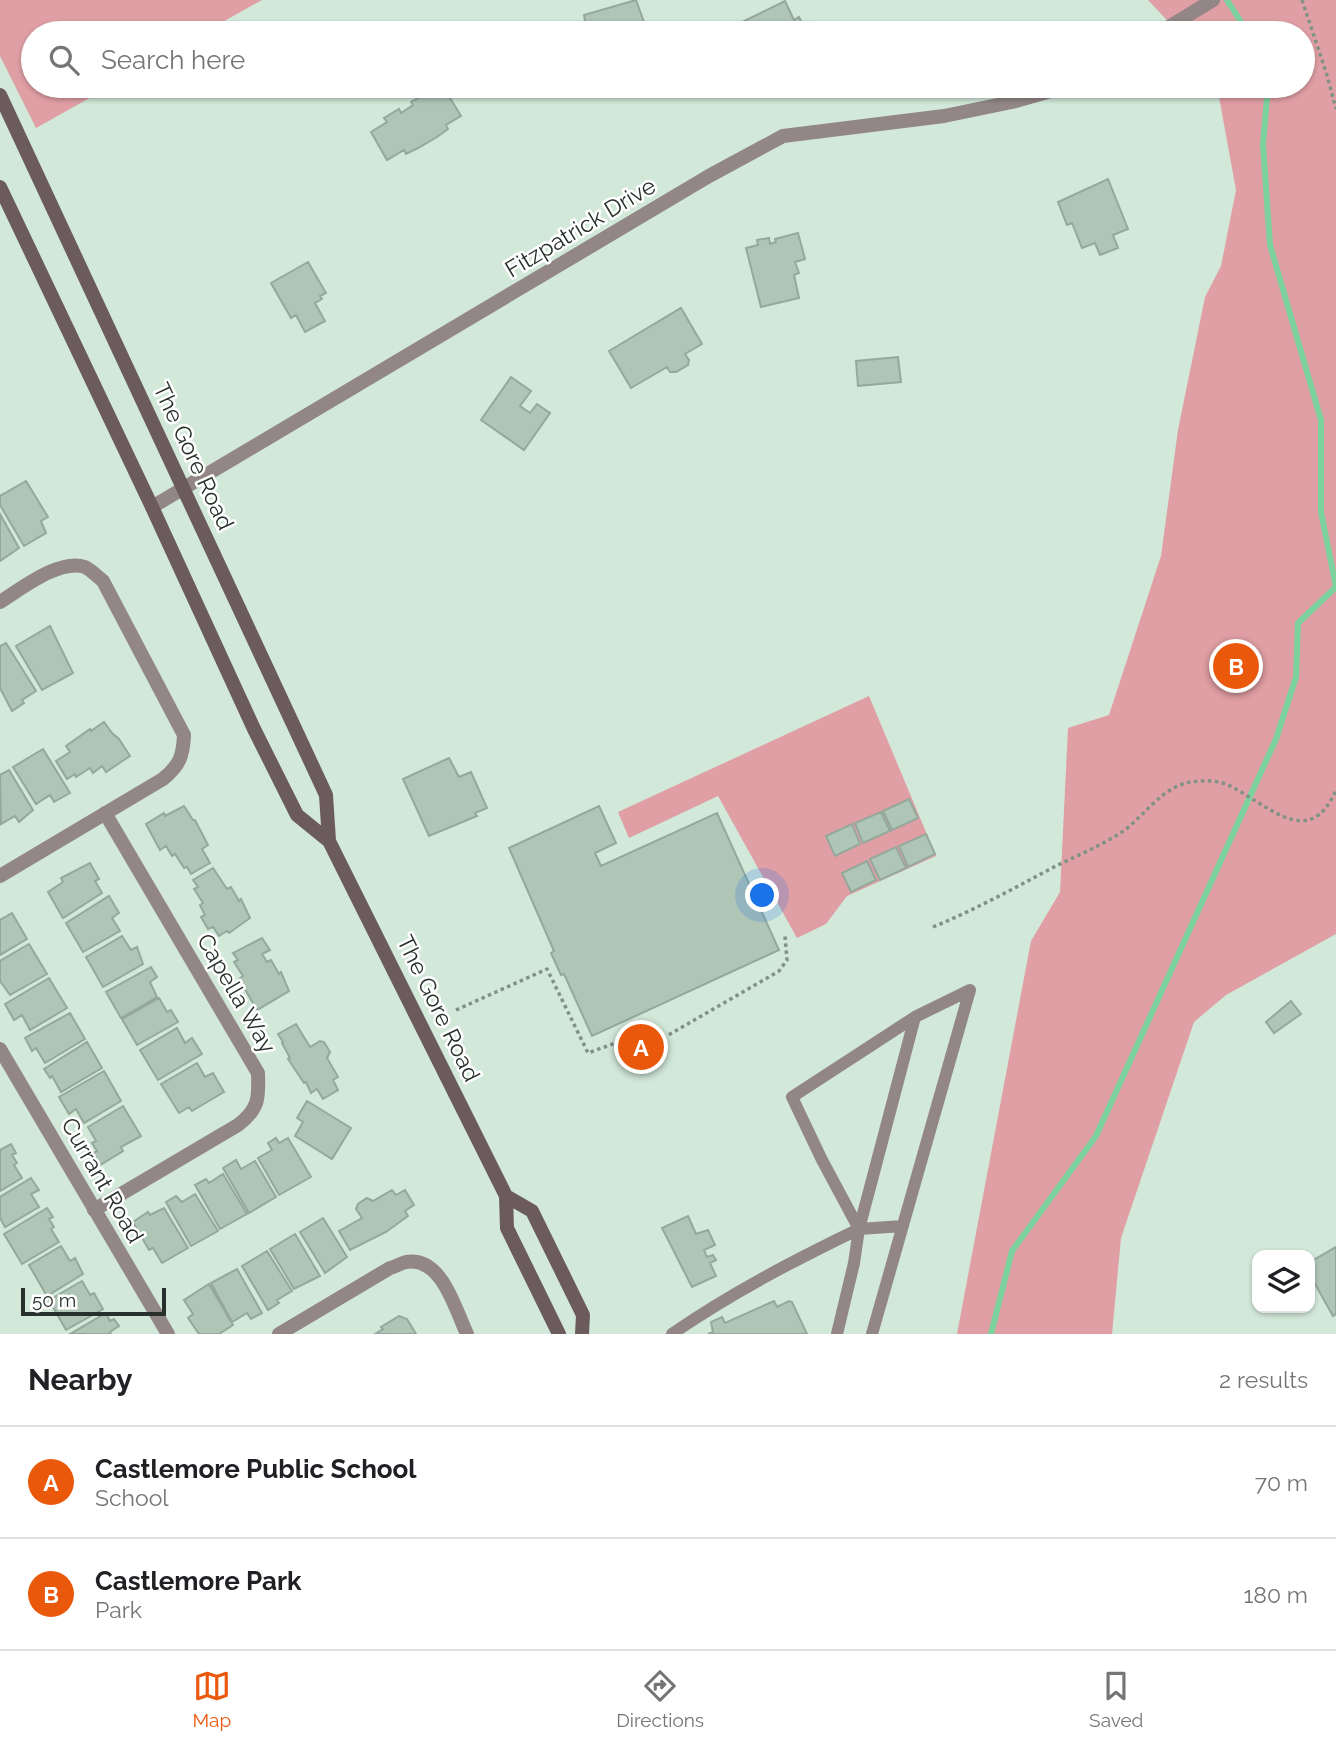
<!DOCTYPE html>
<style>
:root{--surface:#fff;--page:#f2f2f2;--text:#202124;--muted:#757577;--line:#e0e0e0;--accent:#ea580c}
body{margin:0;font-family:Raleway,sans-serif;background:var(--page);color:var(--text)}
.controls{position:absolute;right:21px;bottom:21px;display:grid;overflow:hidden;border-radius:14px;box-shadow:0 2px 5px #0004}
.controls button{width:63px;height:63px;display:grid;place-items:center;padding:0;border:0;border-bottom:2px solid var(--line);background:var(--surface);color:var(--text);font:35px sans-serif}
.scale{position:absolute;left:21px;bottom:18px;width:145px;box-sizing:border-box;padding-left:7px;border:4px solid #27302a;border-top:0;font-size:19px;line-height:24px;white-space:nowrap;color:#27302a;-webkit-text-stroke:5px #fff;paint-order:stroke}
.you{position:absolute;left:763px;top:896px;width:24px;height:24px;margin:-18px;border:5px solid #fff;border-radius:50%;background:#1a73e8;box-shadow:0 0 0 10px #1a73e833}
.badge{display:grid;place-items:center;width:46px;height:46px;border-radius:50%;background:var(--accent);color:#fff;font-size:23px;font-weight:700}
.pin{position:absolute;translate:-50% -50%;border:4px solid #fff;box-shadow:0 2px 7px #0006}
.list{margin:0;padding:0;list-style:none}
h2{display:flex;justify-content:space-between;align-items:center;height:91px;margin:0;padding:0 28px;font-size:30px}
h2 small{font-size:23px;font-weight:400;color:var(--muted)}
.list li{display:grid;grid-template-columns:46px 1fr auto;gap:21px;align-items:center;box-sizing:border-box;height:112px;padding:0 28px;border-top:2px solid var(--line)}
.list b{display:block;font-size:26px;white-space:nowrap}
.list p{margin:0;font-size:23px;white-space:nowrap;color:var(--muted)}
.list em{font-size:23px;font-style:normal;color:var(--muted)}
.icon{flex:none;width:38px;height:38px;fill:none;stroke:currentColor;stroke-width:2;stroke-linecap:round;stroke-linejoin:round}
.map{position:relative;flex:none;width:1336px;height:1334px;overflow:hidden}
.search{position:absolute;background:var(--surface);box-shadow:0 2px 5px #0004;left:21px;right:21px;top:21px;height:77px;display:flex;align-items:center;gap:18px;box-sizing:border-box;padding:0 24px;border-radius:38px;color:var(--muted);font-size:26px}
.sheet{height:315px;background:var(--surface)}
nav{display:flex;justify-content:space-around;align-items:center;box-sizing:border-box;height:98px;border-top:2px solid var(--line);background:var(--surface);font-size:19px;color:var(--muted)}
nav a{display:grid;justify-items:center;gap:4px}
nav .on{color:var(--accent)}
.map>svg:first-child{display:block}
.green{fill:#e09fa4}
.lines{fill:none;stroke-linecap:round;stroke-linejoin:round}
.stream{stroke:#7cd39d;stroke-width:6}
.building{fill:#afc5b6;stroke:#94a99b;stroke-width:2}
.path{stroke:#819186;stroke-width:3.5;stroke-dasharray:3.5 3.5;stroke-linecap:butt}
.service{stroke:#928687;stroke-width:12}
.minor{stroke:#928687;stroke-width:14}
.secondary{stroke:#6c5b5c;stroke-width:14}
.labels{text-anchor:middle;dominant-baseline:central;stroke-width:5;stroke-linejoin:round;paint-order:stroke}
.street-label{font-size:23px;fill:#27302a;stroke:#fff}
</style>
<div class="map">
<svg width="1336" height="1334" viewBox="0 0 1336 1334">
<rect width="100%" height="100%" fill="#d2e8d9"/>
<!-- green -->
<path class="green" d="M 0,0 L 262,0 L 203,33 L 33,33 L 33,86 L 111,86 L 36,128 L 0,56 Z
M 1148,0 L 1336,0 L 1336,934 L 1226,995 L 1194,1022 L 1121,1238 L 1112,1334 L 957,1334 L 1031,941 L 1060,892 L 1068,728 L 1109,715 L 1161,556 L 1178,430 L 1205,297 L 1221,266 L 1236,190 L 1217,86 L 1303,86 L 1303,33 L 1179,33 Z
M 869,696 L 936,856 L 847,896 L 826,924 L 797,938 L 718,796 L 629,838 L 618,812 Z"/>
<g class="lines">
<!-- stream -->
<path class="stream" d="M 1227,0 L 1248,33
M 991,1334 L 1012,1251 L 1096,1136 L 1276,739 L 1296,677 L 1298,623 L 1336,587 L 1321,512 L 1321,420 L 1270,245 L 1263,144 L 1268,86"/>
</g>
<!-- building -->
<path class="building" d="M 636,0 L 648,33 L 587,33 L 584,15 Z
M 785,1 L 794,20 L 799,17 L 804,27 L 814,22 L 819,33 L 743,33 L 738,24 Z
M 444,88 L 461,116 L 446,125 L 448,129 L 437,137 L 418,148 L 406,154 L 404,150 L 387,160 L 371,132 L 387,122 L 384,118 L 399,109 L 401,113 L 413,105 L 411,102 L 427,93 L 429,97 Z
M 1108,179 L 1128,229 L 1113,235 L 1118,248 L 1100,255 L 1095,243 L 1082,248 L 1072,223 L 1067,225 L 1058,202 Z
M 798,233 L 805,259 L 795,262 L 799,273 L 794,275 L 799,298 L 761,307 L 746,248 L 758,245 L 757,240 L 769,238 L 770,244 L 776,242 L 775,239 Z
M 308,262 L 326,293 L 320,296 L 322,299 L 315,303 L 325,321 L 305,332 L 296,315 L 291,318 L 271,283 Z
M 681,308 L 702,344 L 685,354 L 689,360 L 688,365 L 676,372 L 670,372 L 667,367 L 631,388 L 609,351 Z
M 898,357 L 901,382 L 858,386 L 856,361 Z
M 511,377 L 531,391 L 520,406 L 530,413 L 537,404 L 550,413 L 524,450 L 481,420 Z
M 26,481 L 48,517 L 41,521 L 46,533 L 24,546 L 0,505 L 0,496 Z
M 0,514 L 19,548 L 0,561 Z
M 50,626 L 73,673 L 42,690 L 16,646 Z
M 6,643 L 36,691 L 22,700 L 24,703 L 12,711 L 0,688 L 0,646 Z
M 104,722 L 112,733 L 119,739 L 130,756 L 106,772 L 102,766 L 93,773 L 90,768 L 76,777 L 75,774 L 67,779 L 56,761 L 70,752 L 66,746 L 90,729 L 91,731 Z
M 43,749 L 70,793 L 54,802 L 50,795 L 36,804 L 13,767 Z
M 449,758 L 459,777 L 471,772 L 487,808 L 475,813 L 477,816 L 429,836 L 403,779 Z
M 9,770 L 33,810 L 19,822 L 15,816 L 1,824 L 0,775 Z
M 909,799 L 918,818 L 892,830 L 883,811 Z
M 184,806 L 193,820 L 195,820 L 208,845 L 202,849 L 210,863 L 191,874 L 187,867 L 184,868 L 175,854 L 172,856 L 166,846 L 160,850 L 146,824 L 164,813 L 165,816 Z
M 599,806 L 616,843 L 595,853 L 601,866 L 717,813 L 779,950 L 592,1036 L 564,974 L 561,975 L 551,953 L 554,951 L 509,848 Z
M 881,812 L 890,831 L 863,843 L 855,823 Z
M 852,824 L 860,844 L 835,856 L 826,836 Z
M 926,834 L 935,854 L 908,867 L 899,846 Z
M 896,847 L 906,868 L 880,880 L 870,859 Z
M 867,861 L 876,880 L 851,892 L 842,873 Z
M 90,863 L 99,879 L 95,881 L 102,893 L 63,918 L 48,892 L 63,882 L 61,878 Z
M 213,868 L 227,889 L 231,887 L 239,901 L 241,899 L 250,918 L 229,933 L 227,931 L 219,936 L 213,927 L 208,929 L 201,917 L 205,915 L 200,905 L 203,903 L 194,889 L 198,887 L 193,880 Z
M 109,896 L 119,913 L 112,918 L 120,931 L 83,952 L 66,923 Z
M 12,913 L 27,939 L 0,955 L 0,920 Z
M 122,936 L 131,950 L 137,947 L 143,964 L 103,987 L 86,957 Z
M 262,938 L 270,950 L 262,954 L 267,962 L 271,960 L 279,974 L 281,972 L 289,991 L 257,1010 L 239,979 L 243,976 L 234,962 L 238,960 L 233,953 Z
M 29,944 L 47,974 L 10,995 L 0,981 L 0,961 Z
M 151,967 L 157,977 L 150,982 L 157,997 L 121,1018 L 106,992 Z
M 49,978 L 67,1008 L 30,1030 L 22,1015 L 14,1020 L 5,1004 Z
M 159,998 L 167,1012 L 171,1010 L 178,1022 L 137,1045 L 122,1019 Z
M 1291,1001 L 1301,1014 L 1274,1033 L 1266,1022 Z
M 70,1013 L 85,1039 L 45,1063 L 36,1048 L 32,1051 L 25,1038 Z
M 296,1024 L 310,1047 L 320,1041 L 324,1042 L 330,1052 L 327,1058 L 338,1077 L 333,1080 L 338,1090 L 323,1099 L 317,1089 L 311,1093 L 306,1082 L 304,1083 L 288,1059 L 290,1058 L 282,1043 L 283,1042 L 278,1034 Z
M 177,1028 L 185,1043 L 192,1038 L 202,1054 L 158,1080 L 140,1050 Z
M 87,1042 L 102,1068 L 61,1092 L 52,1076 L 50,1078 L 44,1069 Z
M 197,1063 L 205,1077 L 213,1073 L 224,1092 L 192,1111 L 189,1107 L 179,1113 L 161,1084 Z
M 104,1071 L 121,1101 L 84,1123 L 76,1109 L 69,1114 L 59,1097 Z
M 307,1101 L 351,1128 L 332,1159 L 295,1136 L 303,1122 L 297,1118 Z
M 123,1106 L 141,1136 L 121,1147 L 123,1151 L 100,1165 L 93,1153 L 97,1151 L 92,1143 L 96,1141 L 88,1127 Z
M 276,1138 L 279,1143 L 288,1138 L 311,1177 L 279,1195 L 258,1158 L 272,1150 L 268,1143 Z
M 11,1144 L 16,1153 L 12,1155 L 17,1163 L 14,1165 L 22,1178 L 0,1191 L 0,1150 Z
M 236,1160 L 241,1169 L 255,1161 L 276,1197 L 249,1213 L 223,1168 Z
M 223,1174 L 247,1214 L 220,1229 L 195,1185 L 206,1179 L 209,1183 Z
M 31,1178 L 39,1190 L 31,1194 L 39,1207 L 5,1227 L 0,1218 L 0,1197 Z
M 392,1190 L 396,1195 L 405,1190 L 414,1205 L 405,1211 L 408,1216 L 386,1232 L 350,1250 L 339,1231 L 362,1218 L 356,1209 L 358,1204 L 367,1198 L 373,1201 Z
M 195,1194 L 218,1231 L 191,1246 L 166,1202 L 176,1196 L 182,1202 Z
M 47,1208 L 53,1217 L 49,1219 L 54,1227 L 51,1229 L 59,1242 L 22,1264 L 4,1234 Z
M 164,1208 L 188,1248 L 162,1263 L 153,1248 L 149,1250 L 133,1222 L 148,1212 L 150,1215 Z
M 688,1216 L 696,1234 L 708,1230 L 715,1245 L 704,1250 L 707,1257 L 713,1255 L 716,1260 L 710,1263 L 716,1276 L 692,1287 L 662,1228 Z
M 323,1218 L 347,1257 L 325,1273 L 300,1232 Z
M 295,1234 L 320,1276 L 294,1289 L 270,1249 Z
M 61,1246 L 70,1261 L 75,1258 L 83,1274 L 47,1296 L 29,1265 Z
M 1336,1247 L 1336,1314 L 1333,1316 L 1310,1275 L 1310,1262 Z
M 267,1251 L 292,1291 L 277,1300 L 279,1303 L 268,1310 L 242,1266 Z
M 237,1269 L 262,1313 L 251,1319 L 247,1313 L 232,1322 L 211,1283 Z
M 82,1281 L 90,1295 L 94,1293 L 103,1309 L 66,1330 L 49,1300 Z
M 209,1284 L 233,1325 L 219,1334 L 199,1334 L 188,1318 L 193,1314 L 184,1300 Z
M 774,1301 L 777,1307 L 789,1301 L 792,1302 L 807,1334 L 708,1334 L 713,1332 L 711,1322 L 722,1317 L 725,1323 Z
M 106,1313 L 110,1321 L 114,1319 L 119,1326 L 110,1332 L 111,1334 L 70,1334 Z
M 399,1316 L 407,1319 L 416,1334 L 375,1334 L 383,1329 L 381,1327 Z"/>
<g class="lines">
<!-- path -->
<path class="path" d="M 1302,0 L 1327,75 L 1336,109
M 933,927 C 974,910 1013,889 1052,868 C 1074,857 1098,847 1119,834 C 1144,818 1160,787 1191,782 C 1203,780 1217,780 1228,785 C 1268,804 1309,852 1336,790
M 456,1010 L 547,969 L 588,1053 L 629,1038 L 653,1044 L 779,971 L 787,960 L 785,936"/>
<!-- service -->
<path class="service" d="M 859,1229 L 903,1226
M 672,1334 C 731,1293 795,1260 859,1229 L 822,1160 L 792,1097 L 915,1017 L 970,990 L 872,1334
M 837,1334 L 854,1263 L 859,1229 L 915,1017"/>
<!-- minor -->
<path class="minor" d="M 1159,33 L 1213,0
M 152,507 L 709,176 L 783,136 L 944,116 L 1012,102 L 1068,86
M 0,602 C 21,589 60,558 85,567 C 91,570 98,577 103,581 L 184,735 C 183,756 180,765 163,779 L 0,876
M 0,1049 L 168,1334
M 94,1210 L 238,1125 C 259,1109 259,1098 258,1073 L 105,813
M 279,1334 L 390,1268 C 395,1267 401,1263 406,1262 C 442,1256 455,1309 467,1334"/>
<!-- secondary -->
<path class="secondary" d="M 0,95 L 326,795 L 329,841 L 506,1196 L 507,1228 L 559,1334
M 0,187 L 152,507 L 254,729 L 297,815 L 329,841
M 506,1196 L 532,1211 L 583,1315 L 582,1334"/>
</g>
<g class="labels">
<!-- street labels -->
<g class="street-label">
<text transform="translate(580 227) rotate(-31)">Fitzpatrick Drive</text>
<text transform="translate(194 456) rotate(65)">The Gore Road</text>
<text transform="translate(237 993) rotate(60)">Capella Way</text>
<text transform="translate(439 1008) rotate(64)">The Gore Road</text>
<text transform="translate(103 1180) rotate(60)">Currant Road</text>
</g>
</g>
</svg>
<div class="controls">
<button><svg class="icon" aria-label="layers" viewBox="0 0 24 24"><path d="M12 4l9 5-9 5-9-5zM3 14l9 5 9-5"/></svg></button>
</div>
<div class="scale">50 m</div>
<div class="you"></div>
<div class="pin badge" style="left:641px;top:1047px">A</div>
<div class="pin badge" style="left:1236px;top:666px">B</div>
<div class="search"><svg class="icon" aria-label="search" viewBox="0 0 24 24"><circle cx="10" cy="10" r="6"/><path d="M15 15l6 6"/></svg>Search here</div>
</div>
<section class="sheet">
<h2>Nearby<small>2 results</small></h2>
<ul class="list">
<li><span class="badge">A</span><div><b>Castlemore Public School</b><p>School</p></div><em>70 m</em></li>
<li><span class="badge">B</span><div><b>Castlemore Park</b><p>Park</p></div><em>180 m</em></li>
</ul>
</section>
<nav>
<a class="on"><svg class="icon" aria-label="map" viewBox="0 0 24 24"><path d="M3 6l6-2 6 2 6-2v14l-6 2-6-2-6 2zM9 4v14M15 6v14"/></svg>Map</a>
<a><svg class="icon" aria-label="directions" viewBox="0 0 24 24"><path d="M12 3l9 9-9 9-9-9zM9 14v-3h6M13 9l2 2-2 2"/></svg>Directions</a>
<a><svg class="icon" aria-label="saved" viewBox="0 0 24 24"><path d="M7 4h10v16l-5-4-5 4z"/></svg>Saved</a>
</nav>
